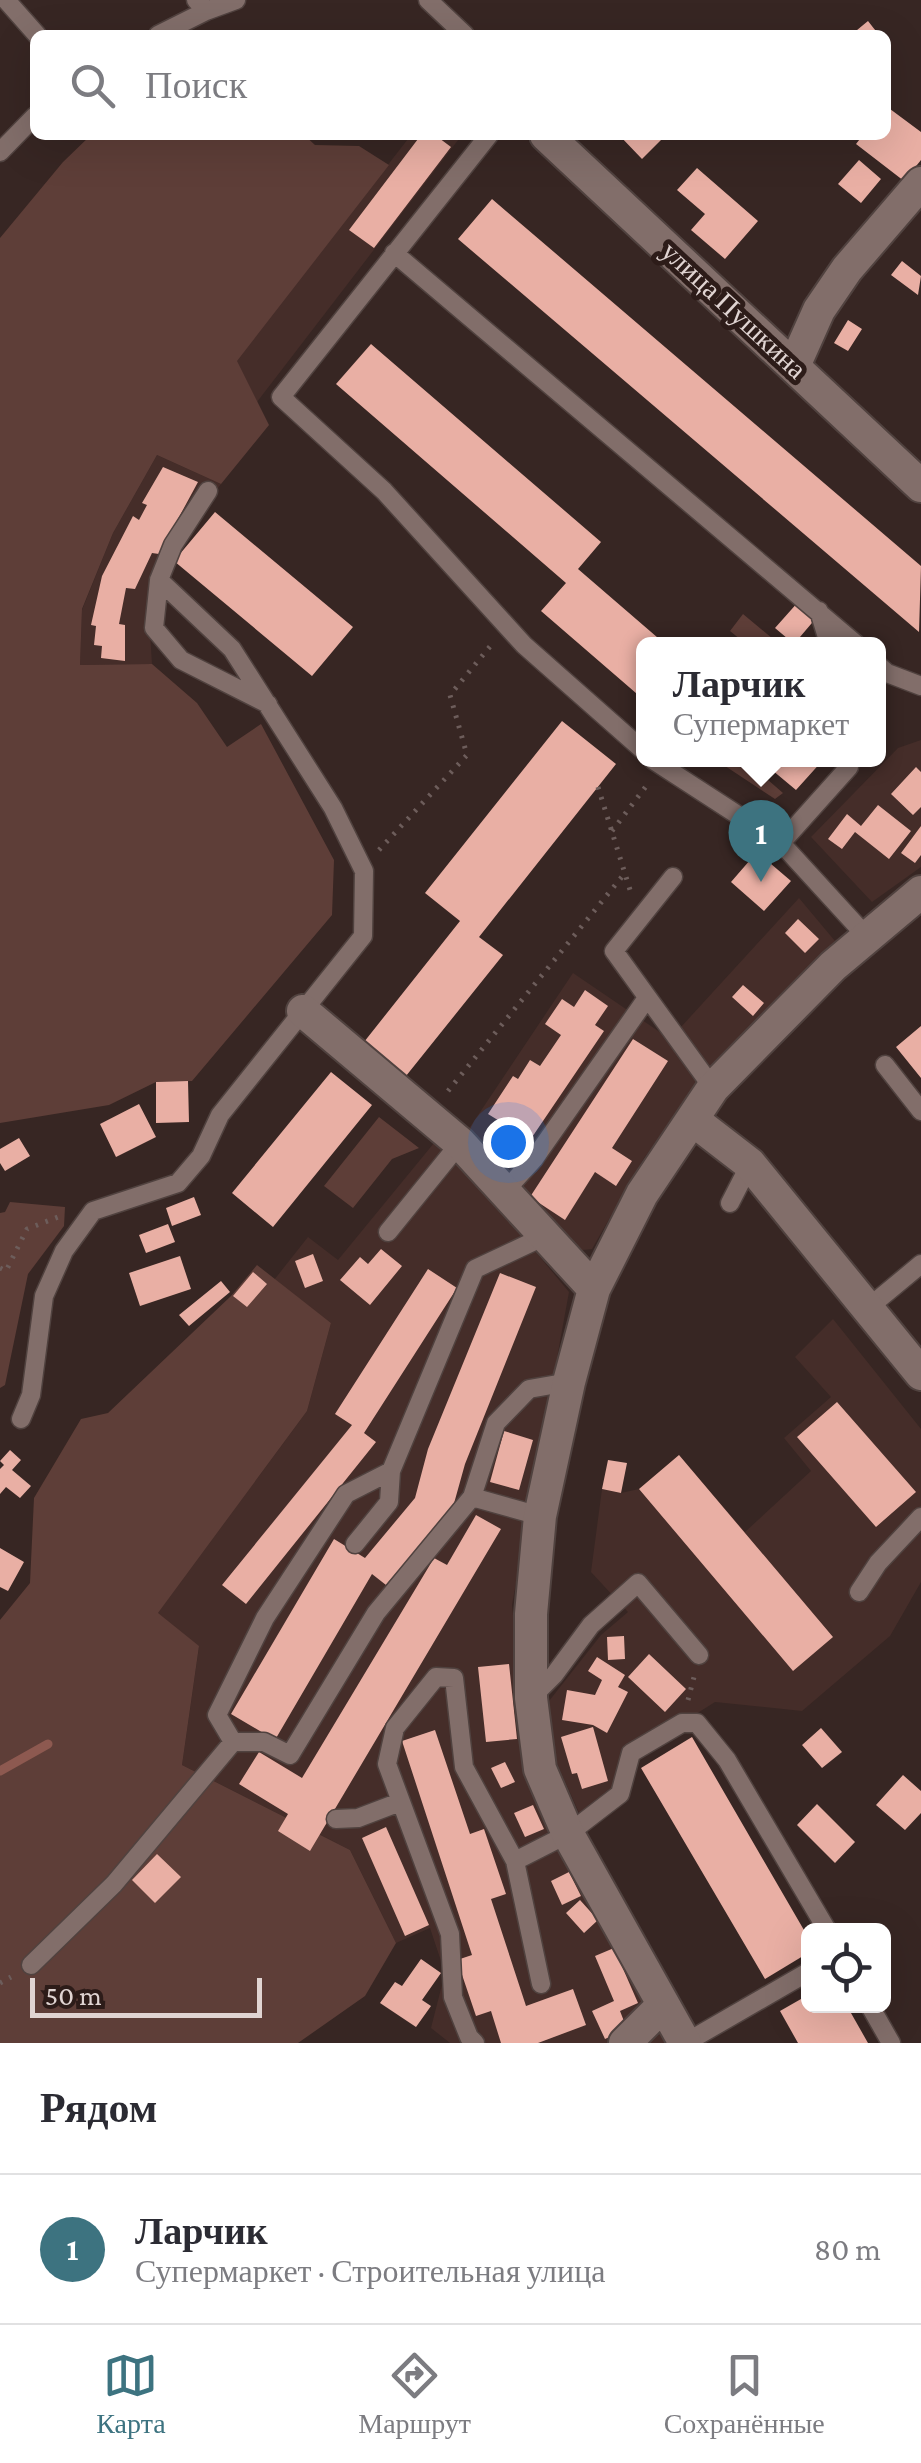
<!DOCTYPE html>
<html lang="ru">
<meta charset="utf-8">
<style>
:root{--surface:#fff;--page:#f2f2f3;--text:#2b2b33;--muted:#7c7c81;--line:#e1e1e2;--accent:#3d7380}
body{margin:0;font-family:"Crimson Pro",serif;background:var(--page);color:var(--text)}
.controls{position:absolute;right:30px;bottom:30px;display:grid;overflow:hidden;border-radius:15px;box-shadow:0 10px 40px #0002}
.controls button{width:90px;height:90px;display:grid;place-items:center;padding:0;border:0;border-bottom:2px solid var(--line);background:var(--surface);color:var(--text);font:50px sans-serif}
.scale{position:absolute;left:30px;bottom:25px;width:232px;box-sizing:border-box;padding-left:10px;border:5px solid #e0d4d2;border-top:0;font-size:28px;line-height:35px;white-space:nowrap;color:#e0d4d2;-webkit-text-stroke:8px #2d1c19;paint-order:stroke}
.you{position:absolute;left:508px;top:1142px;width:35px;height:35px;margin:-25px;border:8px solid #fff;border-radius:50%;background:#1a73e8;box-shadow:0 0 0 15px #1a73e833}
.badge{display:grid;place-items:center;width:65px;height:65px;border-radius:50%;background:var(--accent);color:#fff;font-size:32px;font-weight:700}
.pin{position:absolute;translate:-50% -82px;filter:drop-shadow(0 2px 5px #0008)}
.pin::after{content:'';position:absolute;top:52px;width:35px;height:30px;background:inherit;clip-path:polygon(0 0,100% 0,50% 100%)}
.popup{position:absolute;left:636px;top:637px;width:250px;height:130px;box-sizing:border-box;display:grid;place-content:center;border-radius:15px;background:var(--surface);filter:drop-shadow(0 2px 8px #0005);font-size:32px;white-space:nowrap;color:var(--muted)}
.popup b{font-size:38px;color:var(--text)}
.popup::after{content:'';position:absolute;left:50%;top:100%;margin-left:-20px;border:20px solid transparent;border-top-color:var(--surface)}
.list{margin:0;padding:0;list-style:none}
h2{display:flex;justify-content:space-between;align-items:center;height:130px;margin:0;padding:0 40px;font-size:42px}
h2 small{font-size:32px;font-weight:400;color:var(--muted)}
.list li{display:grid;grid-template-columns:65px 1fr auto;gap:30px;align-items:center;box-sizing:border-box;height:150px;padding:0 40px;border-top:2px solid var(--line)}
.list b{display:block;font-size:38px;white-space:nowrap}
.list p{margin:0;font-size:32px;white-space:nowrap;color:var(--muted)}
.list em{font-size:32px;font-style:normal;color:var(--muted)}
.icon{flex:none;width:55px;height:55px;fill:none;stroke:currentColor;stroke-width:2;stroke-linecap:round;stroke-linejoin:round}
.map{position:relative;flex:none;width:921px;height:2043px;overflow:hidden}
.search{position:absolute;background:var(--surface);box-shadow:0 10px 40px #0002;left:30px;right:30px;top:30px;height:110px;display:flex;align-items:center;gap:25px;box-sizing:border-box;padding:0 35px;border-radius:15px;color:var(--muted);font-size:38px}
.sheet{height:280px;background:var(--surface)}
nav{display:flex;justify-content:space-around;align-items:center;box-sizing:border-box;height:140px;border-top:2px solid var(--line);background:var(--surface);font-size:28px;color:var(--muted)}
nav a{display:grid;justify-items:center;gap:5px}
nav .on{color:var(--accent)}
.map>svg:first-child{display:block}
.built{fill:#452d29}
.green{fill:#5e3e38}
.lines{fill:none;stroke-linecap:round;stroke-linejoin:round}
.stream{stroke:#8d5950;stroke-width:9}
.building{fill:#e9afa4}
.lane-casing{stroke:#50423f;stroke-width:21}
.street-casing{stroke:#50423f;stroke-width:36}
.path{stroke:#6d5d5b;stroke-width:5;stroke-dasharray:2.5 8;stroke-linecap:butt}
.lane{stroke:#826e6a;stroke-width:18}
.street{stroke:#826e6a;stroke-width:32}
.labels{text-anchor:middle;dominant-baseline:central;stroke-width:10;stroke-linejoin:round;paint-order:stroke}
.street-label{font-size:28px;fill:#e0d4d2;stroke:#2d1c19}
</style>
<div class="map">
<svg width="921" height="2043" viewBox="0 0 921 2043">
<rect width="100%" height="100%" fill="#372623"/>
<!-- built -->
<path class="built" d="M 411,135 L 462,135 L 257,402 L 236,361 Z
M 157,455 L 221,484 L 168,556 L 149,616 L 152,664 L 80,665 L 82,610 L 113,533 Z
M 921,740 L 921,867 L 872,902 L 811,837 L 898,748 Z
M 799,898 L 835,941 L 708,1073 L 644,1158 L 592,1249 L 573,1251 L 464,1136 L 573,973 L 670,1039 Z
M 434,1143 L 491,1198 L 569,1292 L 512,1605 L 529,1780 L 673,2043 L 450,2043 L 431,2028 L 445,1973 L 430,1928 L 396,1943 L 350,1850 L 182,1765 L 199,1647 L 157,1614 L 307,1411 L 331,1323 L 274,1280 L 308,1237 L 338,1260 Z
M 833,1319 L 921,1429 L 921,1582 L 890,1636 L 802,1711 L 715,1702 L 631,1755 L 622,1788 L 580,1815 L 555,1759 L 549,1701 L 601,1635 L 628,1612 L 591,1572 L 602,1489 L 621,1493 L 639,1489 L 679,1455 L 745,1532 L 811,1471 L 784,1438 L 831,1397 L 795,1357 Z"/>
<!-- green -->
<path class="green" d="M 91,135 L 304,135 L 315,145 L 359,146 L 389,165 L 237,361 L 269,425 L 221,484 L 157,455 L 113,533 L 82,609 L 80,665 L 152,664 L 197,703 L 227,747 L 261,724 L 334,860 L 332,915 L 192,1081 L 156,1082 L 109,1105 L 0,1123 L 0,238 L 63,162 Z
M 743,614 L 779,644 L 746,644 L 730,631 Z
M 716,760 L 745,760 L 783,793 L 775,799 Z
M 379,1117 L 419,1148 L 392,1159 L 353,1208 L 324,1186 Z
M 10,1202 L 65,1207 L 64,1226 L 28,1274 L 5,1385 L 0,1388 L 0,1213 L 5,1212 Z
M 257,1265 L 331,1323 L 307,1411 L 158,1613 L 199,1646 L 182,1765 L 350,1850 L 396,1943 L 365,1996 L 298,2043 L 0,2043 L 0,1620 L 30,1583 L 34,1498 L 81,1419 L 108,1413 L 231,1296 Z"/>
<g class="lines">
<!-- stream -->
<path class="stream" d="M 0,1771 L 48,1744"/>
</g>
<!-- building -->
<path class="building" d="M 868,21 L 879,35 L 851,35 Z
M 886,106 L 921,132 L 921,160 L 904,181 L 856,144 L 863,135 L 886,135 Z
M 421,135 L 435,135 L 451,147 L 374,248 L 349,230 Z
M 619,135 L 666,135 L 642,159 Z
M 859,160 L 881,179 L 861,203 L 838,184 Z
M 697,168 L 758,221 L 725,259 L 691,230 L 705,214 L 677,190 Z
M 492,199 L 921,566 L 919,632 L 458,239 Z
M 902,261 L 921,276 L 918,295 L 891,275 Z
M 848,320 L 862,329 L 848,351 L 834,343 Z
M 371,344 L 601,542 L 578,569 L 665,644 L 644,644 L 644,700 L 541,611 L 566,583 L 336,384 Z
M 163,467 L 198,482 L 159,554 L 152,553 L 135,589 L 126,588 L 119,624 L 125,625 L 125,661 L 101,658 L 102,646 L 94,645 L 96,626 L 91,625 L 102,576 L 133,516 L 139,520 L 147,505 L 142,503 Z
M 215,512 L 353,627 L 312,676 L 174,561 Z
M 799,601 L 817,617 L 794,644 L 775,628 Z
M 562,721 L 616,764 L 479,937 L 503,955 L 406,1076 L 364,1042 L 460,921 L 425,893 Z
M 760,760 L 823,760 L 796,790 Z
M 916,767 L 921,772 L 921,807 L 913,815 L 891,794 Z
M 878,805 L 911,831 L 889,859 L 855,832 L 842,849 L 828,839 L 847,814 L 861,826 Z
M 921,826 L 921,855 L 915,863 L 901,853 Z
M 757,852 L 791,881 L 764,911 L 731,882 Z
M 798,919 L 819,939 L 805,953 L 785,933 Z
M 743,985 L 764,1003 L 753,1016 L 732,997 Z
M 585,990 L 608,1006 L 595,1025 L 604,1031 L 522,1152 L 517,1149 L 506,1165 L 483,1149 L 501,1122 L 488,1114 L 513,1076 L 518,1079 L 530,1060 L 540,1066 L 561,1035 L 545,1024 L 562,999 L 574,1007 Z
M 921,1026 L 921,1078 L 896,1047 Z
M 633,1039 L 668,1061 L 612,1148 L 632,1161 L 616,1186 L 595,1172 L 565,1220 L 530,1197 Z
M 331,1072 L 372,1105 L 273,1227 L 232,1193 Z
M 188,1081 L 189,1122 L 156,1123 L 156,1082 Z
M 139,1104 L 156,1137 L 116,1157 L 100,1124 Z
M 19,1138 L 30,1156 L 5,1171 L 0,1163 L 0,1149 Z
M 194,1197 L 201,1215 L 172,1226 L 166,1208 Z
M 168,1224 L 175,1242 L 146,1253 L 139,1235 Z
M 381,1249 L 402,1266 L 370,1305 L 340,1280 L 360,1257 L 368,1264 Z
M 313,1254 L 323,1281 L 305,1288 L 295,1261 Z
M 180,1256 L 191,1289 L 140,1306 L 129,1273 Z
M 428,1269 L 457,1288 L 364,1433 L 376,1442 L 246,1604 L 222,1585 L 352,1425 L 335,1414 Z
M 253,1272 L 267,1284 L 247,1307 L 233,1296 Z
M 500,1273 L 536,1287 L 465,1464 L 453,1507 L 386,1585 L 372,1574 L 275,1740 L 231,1714 L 334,1539 L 365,1558 L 415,1498 L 428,1449 Z
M 221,1281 L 230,1292 L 189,1326 L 179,1315 Z
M 837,1402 L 916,1492 L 876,1527 L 797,1437 Z
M 504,1431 L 533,1440 L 519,1490 L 490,1482 Z
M 10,1450 L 21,1460 L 12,1470 L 31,1486 L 20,1498 L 6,1487 L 0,1494 L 0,1469 L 4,1465 L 0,1461 Z
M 679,1455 L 833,1637 L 793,1671 L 639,1489 Z
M 608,1460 L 627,1463 L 621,1493 L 602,1489 Z
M 476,1515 L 501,1529 L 310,1851 L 278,1831 L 288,1814 L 239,1784 L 259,1752 L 302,1778 L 434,1558 L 447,1565 Z
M 0,1548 L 24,1562 L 8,1591 L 0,1587 Z
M 624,1636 L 625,1659 L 608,1660 L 607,1637 Z
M 649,1654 L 686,1689 L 665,1712 L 628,1677 Z
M 597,1657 L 625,1675 L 618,1687 L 628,1692 L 607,1733 L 593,1725 L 562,1720 L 567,1690 L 595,1695 L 602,1680 L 588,1671 Z
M 509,1664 L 517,1739 L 486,1742 L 478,1667 Z
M 593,1727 L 608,1781 L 582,1789 L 577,1773 L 572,1774 L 561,1737 Z
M 821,1728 L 842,1752 L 822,1768 L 802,1745 Z
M 435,1730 L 470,1834 L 484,1829 L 506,1894 L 491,1899 L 526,2006 L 573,1989 L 586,2025 L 538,2043 L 501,2043 L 491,2011 L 476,2016 L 457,1960 L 472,1955 L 402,1741 Z
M 692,1737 L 808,1937 L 808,1953 L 765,1979 L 641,1768 Z
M 505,1762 L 515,1782 L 501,1788 L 491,1768 Z
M 903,1775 L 921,1791 L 921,1813 L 905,1830 L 876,1805 Z
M 817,1804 L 855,1842 L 835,1863 L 797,1825 Z
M 533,1805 L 544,1829 L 525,1837 L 514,1813 Z
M 386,1827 L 429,1925 L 405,1936 L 362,1838 Z
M 157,1854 L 181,1877 L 155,1903 L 132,1880 Z
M 569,1872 L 581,1896 L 562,1905 L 551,1881 Z
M 580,1900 L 598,1920 L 584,1933 L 566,1913 Z
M 614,1948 L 638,2003 L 620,2011 L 627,2029 L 605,2039 L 592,2011 L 614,2001 L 595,1956 Z
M 421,1959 L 441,1973 L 422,2000 L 431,2006 L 416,2027 L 380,2003 L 395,1982 L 402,1986 Z
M 808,1995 L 808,2006 L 847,2006 L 868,2043 L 798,2043 L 780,2011 Z"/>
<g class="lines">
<defs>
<path id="lane" d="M 6,0 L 37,35
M 196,0 L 206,11 L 236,0
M 428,0 L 465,35
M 158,35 L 206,11
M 489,135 L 281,397 L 384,491 L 524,645 L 644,751
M 0,152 L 35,116
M 394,253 L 856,644
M 208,491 L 173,545 L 159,580 L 154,628 L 181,660 L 268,704
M 819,611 L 829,644
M 878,665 L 887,673 L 921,686
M 653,760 L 781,843 L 867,937
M 781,843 L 849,767 L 849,760
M 673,877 L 614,951 L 713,1088
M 885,1065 L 921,1111
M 505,1191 L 534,1159 L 647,998
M 730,1203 L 750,1164
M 388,1232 L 460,1143
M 868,1308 L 921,1264
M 21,1419 L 31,1395 L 44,1296 L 64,1251 L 93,1211 L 178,1183 L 201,1156 L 220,1115 L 363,936 L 364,871 L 333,808 L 232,649 L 159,580
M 472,1497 L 540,1516
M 355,1544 L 389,1502 L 391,1471 L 475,1269 L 545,1236
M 859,1592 L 878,1563 L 921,1517
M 531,1698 L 554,1675 L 591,1625 L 638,1583 L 699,1655
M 233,1742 L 264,1742 L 290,1755 L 376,1613 L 472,1497 L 496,1423 L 529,1389 L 569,1382
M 336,1819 L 358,1818 L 400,1802
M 515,1861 L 568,1834 L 620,1794 L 631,1753 L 682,1723 L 697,1723 L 727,1760 L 827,1930
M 31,1965 L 114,1884 L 233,1742 L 217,1715 L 265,1618 L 346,1494 L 391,1471
M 870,2006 L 891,2043
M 475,2043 L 469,2037 L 453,1997 L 450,1934 L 387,1764 L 395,1728 L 436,1677 L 454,1678 L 464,1767 L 515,1861 L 541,1984
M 685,2043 L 808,1972"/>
<path id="street" d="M 546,135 L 921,486
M 794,366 L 819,310 L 847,269 L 921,183
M 303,1011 L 460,1143 L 594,1289
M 693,1120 L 750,1164 L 921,1374
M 625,2043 L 663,2005
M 685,2043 L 568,1834 L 540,1769 L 531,1698 L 531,1614 L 540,1516 L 569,1382 L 594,1289 L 642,1194 L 713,1088 L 833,966 L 921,892"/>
</defs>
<!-- lane casing -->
<use href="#lane" class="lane-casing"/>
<!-- street casing -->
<use href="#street" class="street-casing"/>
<!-- path -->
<path class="path" d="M 598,787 L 631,893
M 612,831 L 647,785
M 379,850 L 467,755 L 450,695 L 492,644
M 448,1091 L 625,873
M 0,1268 L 6,1271 L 27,1229 L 58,1217
M 688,1700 L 694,1677
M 0,1983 L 11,1977"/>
<!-- lane -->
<use href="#lane" class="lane"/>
<!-- street -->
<use href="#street" class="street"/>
</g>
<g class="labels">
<!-- street labels -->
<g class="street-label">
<text transform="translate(734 310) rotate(43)">улица Пушкина</text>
</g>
</g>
</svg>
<div class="controls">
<button><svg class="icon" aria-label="locate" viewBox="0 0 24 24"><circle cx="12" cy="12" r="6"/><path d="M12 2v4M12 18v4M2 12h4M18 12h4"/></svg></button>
</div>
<div class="scale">50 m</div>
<div class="you"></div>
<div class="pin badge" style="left:761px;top:882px">1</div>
<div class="popup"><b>Ларчик</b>Супермаркет</div>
<div class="search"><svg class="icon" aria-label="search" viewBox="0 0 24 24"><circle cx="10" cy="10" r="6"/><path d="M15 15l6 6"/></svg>Поиск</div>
</div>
<section class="sheet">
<h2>Рядом<small></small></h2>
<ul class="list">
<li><span class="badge">1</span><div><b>Ларчик</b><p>Супермаркет · Строительная улица</p></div><em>80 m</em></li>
</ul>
</section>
<nav>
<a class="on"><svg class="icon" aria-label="map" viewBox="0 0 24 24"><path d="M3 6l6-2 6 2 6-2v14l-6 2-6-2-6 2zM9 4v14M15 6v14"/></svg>Карта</a>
<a><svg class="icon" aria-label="directions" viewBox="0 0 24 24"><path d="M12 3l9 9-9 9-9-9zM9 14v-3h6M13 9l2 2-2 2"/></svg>Маршрут</a>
<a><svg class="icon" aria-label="saved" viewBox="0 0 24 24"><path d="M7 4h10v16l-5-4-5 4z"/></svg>Сохранённые</a>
</nav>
